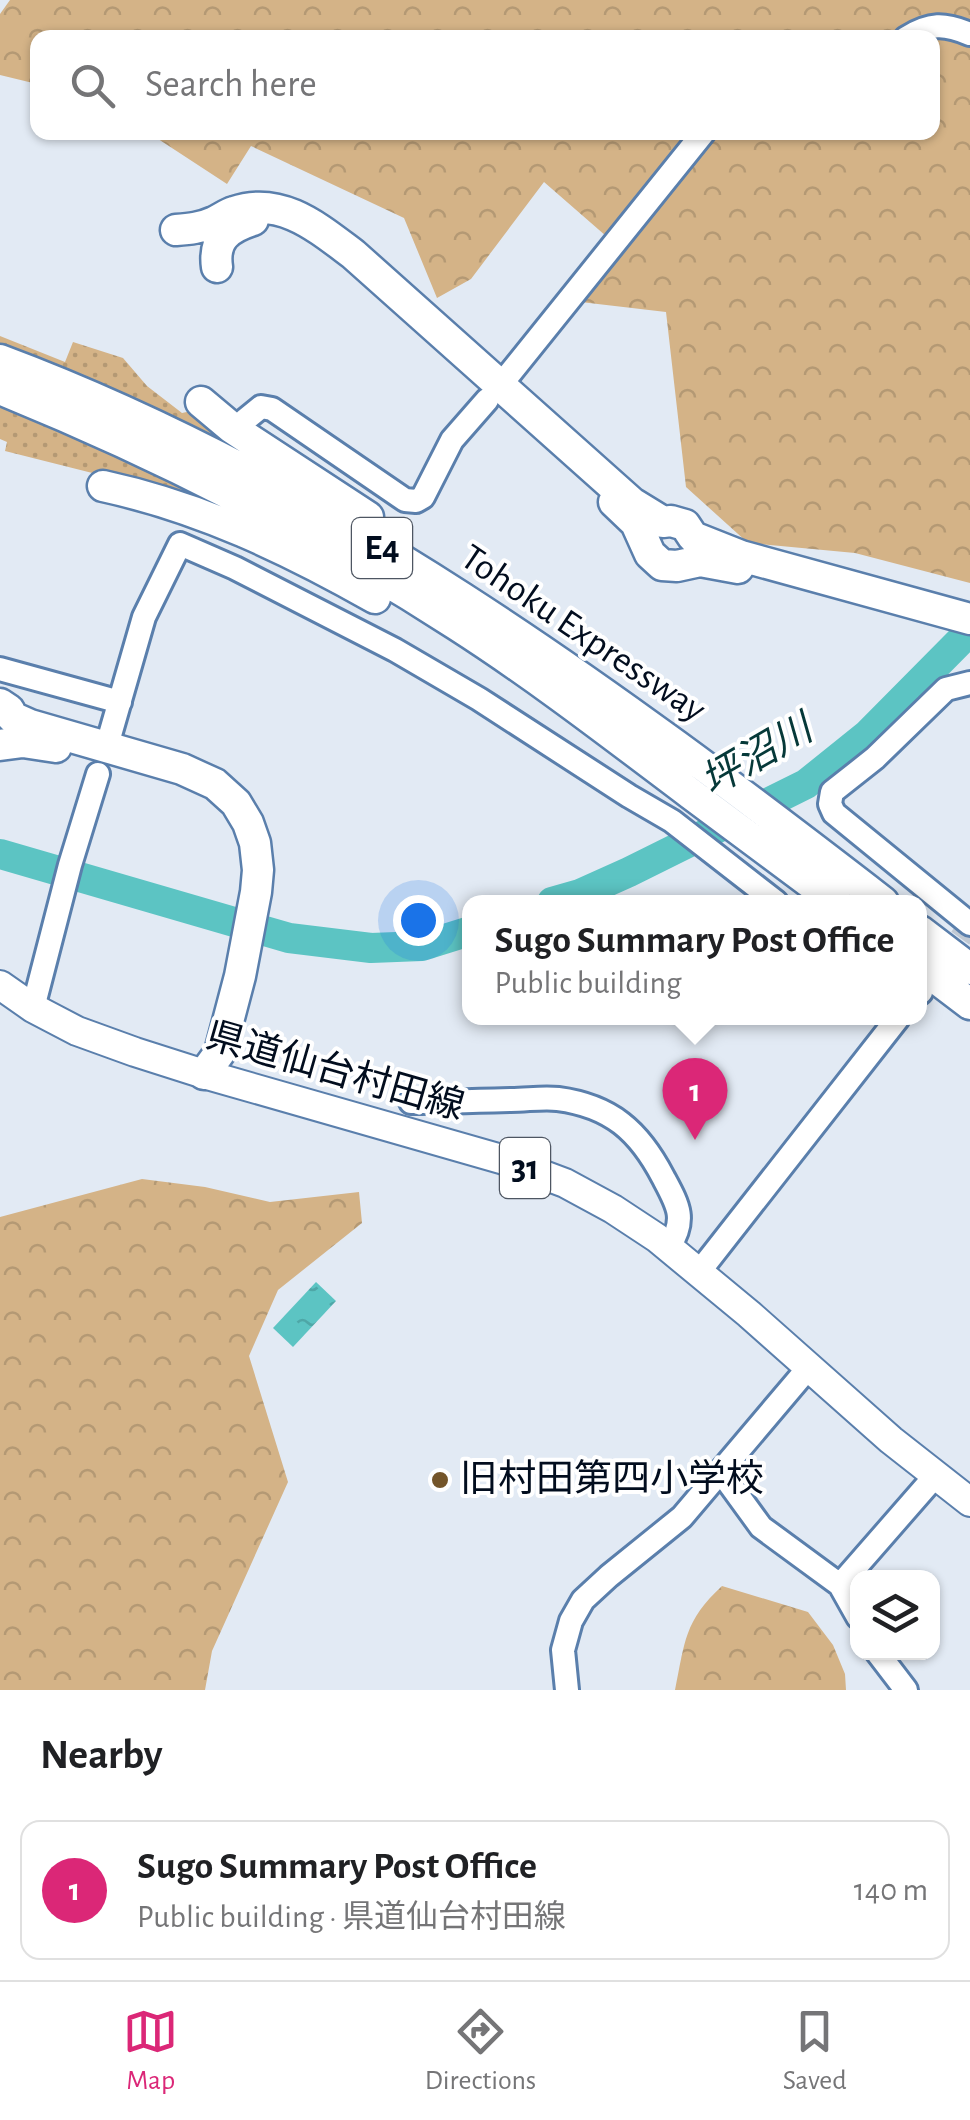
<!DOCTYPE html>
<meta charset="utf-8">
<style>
:root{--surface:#fff;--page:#f2f2f2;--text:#202124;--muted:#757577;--line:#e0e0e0;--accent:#db2777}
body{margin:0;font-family:"Alegreya Sans","Noto Sans JP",sans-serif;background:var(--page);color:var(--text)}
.controls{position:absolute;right:30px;bottom:30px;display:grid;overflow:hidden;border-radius:20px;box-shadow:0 2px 8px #0004}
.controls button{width:90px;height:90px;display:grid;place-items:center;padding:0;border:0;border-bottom:2px solid var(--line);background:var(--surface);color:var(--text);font:50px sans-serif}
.you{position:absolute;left:418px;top:920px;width:35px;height:35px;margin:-25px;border:8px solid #fff;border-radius:50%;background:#1a73e8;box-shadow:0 0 0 15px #1a73e833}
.badge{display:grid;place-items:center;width:65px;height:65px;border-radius:50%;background:var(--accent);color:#fff;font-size:32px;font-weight:700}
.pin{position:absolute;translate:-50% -82px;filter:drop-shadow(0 2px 5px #0008)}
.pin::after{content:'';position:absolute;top:52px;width:35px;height:30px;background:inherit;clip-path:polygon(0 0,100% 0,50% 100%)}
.popup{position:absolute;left:462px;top:895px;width:465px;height:130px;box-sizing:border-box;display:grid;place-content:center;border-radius:20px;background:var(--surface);filter:drop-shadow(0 2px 8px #0005);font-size:32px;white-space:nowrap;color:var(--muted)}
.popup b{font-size:38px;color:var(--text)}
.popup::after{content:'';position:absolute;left:50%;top:100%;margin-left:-20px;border:20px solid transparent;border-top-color:var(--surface)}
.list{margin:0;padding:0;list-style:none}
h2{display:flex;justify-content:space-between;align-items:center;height:130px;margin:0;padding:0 40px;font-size:42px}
h2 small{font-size:32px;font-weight:400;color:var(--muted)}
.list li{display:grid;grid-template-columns:65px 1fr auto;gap:30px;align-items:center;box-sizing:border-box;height:140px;margin:0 20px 20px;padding:0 20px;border:2px solid var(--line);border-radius:20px}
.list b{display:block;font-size:38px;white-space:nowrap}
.list p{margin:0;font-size:32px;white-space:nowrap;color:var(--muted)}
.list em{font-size:32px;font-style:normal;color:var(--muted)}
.icon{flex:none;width:55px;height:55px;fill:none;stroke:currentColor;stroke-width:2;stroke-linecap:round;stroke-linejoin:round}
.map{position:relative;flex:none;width:970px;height:1690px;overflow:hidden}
.search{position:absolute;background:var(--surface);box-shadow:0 2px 8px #0004;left:30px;right:30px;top:30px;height:110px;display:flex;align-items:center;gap:25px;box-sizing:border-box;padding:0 35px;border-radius:20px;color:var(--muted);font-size:38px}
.sheet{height:290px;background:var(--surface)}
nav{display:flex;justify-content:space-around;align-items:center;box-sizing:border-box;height:140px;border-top:2px solid var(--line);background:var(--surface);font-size:28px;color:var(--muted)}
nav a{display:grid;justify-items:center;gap:5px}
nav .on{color:var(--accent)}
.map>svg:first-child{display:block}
.grass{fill:url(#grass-dots)}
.forest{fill:url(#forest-crowns)}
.water{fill:url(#water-ripples)}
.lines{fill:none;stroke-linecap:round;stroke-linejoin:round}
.river{stroke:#5cc4c3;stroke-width:30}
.minor-tunnel{stroke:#c0c9d4;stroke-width:22;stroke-dasharray:22 11;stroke-linecap:butt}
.minor-casing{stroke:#5a7fac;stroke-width:28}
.major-casing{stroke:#5a7fac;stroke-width:32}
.highway-casing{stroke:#5a7fac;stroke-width:35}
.minor{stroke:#fff;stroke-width:22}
.major{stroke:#fff;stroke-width:28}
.highway{stroke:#fff;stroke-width:30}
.poi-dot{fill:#74552a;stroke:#fff;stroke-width:4}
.labels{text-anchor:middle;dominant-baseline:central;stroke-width:8;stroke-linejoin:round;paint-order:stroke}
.shield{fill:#fff;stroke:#4e5662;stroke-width:2.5}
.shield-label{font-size:35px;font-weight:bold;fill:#020d1e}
.street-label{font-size:38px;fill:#020d1e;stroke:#fff}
.poi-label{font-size:38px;fill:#020d1e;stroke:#fff;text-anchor:start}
.water-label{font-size:40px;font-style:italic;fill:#063939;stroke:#fff}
</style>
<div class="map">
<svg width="970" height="1690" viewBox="0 0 970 1690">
<defs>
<pattern id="grass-dots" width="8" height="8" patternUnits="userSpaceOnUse" patternTransform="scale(2.5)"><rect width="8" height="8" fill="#d4b387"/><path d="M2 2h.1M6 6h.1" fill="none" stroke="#b49974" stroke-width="1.8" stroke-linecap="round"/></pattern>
<pattern id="forest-crowns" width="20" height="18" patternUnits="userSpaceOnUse" patternTransform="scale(2.5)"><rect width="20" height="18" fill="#d4b387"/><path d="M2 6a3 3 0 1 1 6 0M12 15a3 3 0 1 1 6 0" fill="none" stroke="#b49974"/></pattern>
<pattern id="water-ripples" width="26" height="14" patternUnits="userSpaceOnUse" patternTransform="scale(2.5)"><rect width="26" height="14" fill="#5cc4c3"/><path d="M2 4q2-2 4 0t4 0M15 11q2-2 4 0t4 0" fill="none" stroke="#4ea7a7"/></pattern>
</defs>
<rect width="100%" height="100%" fill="#e2eaf4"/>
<!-- grass -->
<path class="grass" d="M 0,336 L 65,362 L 73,342 L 123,358 L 147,386 L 182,413 L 196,410 L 278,473 L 0,352 Z
M 0,406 C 83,435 162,476 240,517 L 128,482 L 5,451 L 7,442 L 0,439 Z"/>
<!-- forest -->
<path class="forest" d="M 10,0 L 970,0 L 970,583 L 855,553 L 748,543 L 686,487 L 666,312 L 555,299 L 606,236 L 544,182 L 471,279 L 437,298 L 404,218 L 251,146 L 227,184 L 149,133 L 932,132 L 932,38 L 38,38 L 37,84 L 0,75 L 0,14 Z
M 142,1179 L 205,1187 L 270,1202 L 359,1192 L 362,1223 L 278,1290 L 249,1356 L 288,1482 L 212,1651 L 205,1690 L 0,1690 L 0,1217 Z
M 722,1586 L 808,1612 L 833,1645 L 845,1674 L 846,1690 L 675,1690 C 685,1642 684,1621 722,1586 Z"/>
<!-- water -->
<path class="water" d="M 316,1282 L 336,1301 L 293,1347 L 273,1328 Z"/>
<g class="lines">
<!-- river -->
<path class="river" d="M 0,854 L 289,938 L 371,948 L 422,946 L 470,931
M 552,902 L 580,894 L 629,872 L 806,784 L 867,735 L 970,631"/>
<!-- minor-tunnel -->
<path class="minor-tunnel" d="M 941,965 L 964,933"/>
<defs>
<path id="minor" d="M 906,38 C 930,23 944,23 970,34
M 507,377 L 704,132
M 245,420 L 261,407 L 272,409 L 405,500 L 416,501 L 423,497 L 452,440 L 487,400
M 0,669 L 120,702
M 970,683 L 946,689 L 875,758 L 832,792 L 830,804 L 834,813 L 970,924
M 110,735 L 144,617 L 180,544 L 235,568 L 395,650 L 479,699 L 629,796 L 672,821 L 776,902
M 920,993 L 921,992
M 33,1008 L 70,865 L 98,774
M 411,1102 C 445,1102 478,1101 511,1100 C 527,1100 543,1097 558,1099 C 611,1106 639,1131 663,1177 C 678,1205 687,1219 669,1247
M 699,1272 L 898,1018
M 721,1472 L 761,1527 L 840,1585 L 858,1617
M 840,1585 L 936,1475
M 877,1652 L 906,1690
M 567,1690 L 563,1650 L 571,1621 L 583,1600 L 609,1576 L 682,1517 L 809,1367"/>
<path id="major" d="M 0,985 L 33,1008 L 77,1031 L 135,1052 L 204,1074 L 501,1159 L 565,1183 L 613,1209 L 657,1238 L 749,1314 L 891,1440 L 970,1502"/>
<path id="highway" d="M 176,230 C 189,229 201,228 214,222 C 221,219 227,214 234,212 C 281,196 317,227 353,254 L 632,503 L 663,522 L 671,521 L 685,525 L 693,537 L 741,556 L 970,619
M 217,267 C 213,239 228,228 253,220
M 0,360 C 327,482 610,691 883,902
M 0,389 C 160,454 312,531 457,625 C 538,677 614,736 691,794 C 739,830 788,866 836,902
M 201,402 L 232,428 L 368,517
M 103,486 C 200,507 289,549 375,598
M 614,502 L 636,523 L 650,554 L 662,565 L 677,566 L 700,561 L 738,568
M 0,704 L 9,710 L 12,717 L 30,725 L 182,769 L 215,784 L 236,803 L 248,823 L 255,843 L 258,870 L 256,892 L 240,976 L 220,1052 L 204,1074
M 0,745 L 23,742 L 56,747
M 920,931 L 970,969
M 920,966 L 970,1004"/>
</defs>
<!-- minor casing -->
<use href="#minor" class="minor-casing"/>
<!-- major casing -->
<use href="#major" class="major-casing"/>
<!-- highway casing -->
<use href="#highway" class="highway-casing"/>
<!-- minor -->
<use href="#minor" class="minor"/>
<!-- major -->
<use href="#major" class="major"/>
<!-- highway -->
<use href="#highway" class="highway"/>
</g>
<!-- markers -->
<circle class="poi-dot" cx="440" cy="1480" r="10"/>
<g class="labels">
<!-- shield labels -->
<g class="shield">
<rect x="352" y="518" width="60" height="60" rx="8"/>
<rect x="500" y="1138" width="50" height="60" rx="8"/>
</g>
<g class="shield-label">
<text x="382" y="548">E4</text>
<text x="525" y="1168">31</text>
</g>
<!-- street labels -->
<g class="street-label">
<text transform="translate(583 634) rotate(34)">Tohoku Expressway</text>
<text transform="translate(335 1072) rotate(16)">県道仙台村田線</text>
</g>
<!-- poi labels -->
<g class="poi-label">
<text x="460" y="1480">旧村田第四小学校</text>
</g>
<!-- water labels -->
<g class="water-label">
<text transform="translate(757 756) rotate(-30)">坪沼川</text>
</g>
</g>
</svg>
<div class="controls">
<button><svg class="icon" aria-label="layers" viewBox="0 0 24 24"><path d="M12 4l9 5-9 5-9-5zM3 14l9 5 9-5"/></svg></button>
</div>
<div class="you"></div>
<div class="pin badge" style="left:695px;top:1140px">1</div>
<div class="popup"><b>Sugo Summary Post Office</b>Public building</div>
<div class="search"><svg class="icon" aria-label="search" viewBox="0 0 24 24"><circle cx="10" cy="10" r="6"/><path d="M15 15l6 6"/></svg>Search here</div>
</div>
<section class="sheet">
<h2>Nearby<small></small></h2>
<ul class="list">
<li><span class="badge">1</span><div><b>Sugo Summary Post Office</b><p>Public building · 県道仙台村田線</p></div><em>140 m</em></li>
</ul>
</section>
<nav>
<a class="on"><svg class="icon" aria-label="map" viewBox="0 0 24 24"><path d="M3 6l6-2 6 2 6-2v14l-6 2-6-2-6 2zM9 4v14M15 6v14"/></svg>Map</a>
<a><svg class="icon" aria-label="directions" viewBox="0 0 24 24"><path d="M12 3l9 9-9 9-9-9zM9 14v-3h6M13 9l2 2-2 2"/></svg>Directions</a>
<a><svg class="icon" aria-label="saved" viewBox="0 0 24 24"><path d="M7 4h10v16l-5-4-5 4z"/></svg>Saved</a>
</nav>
